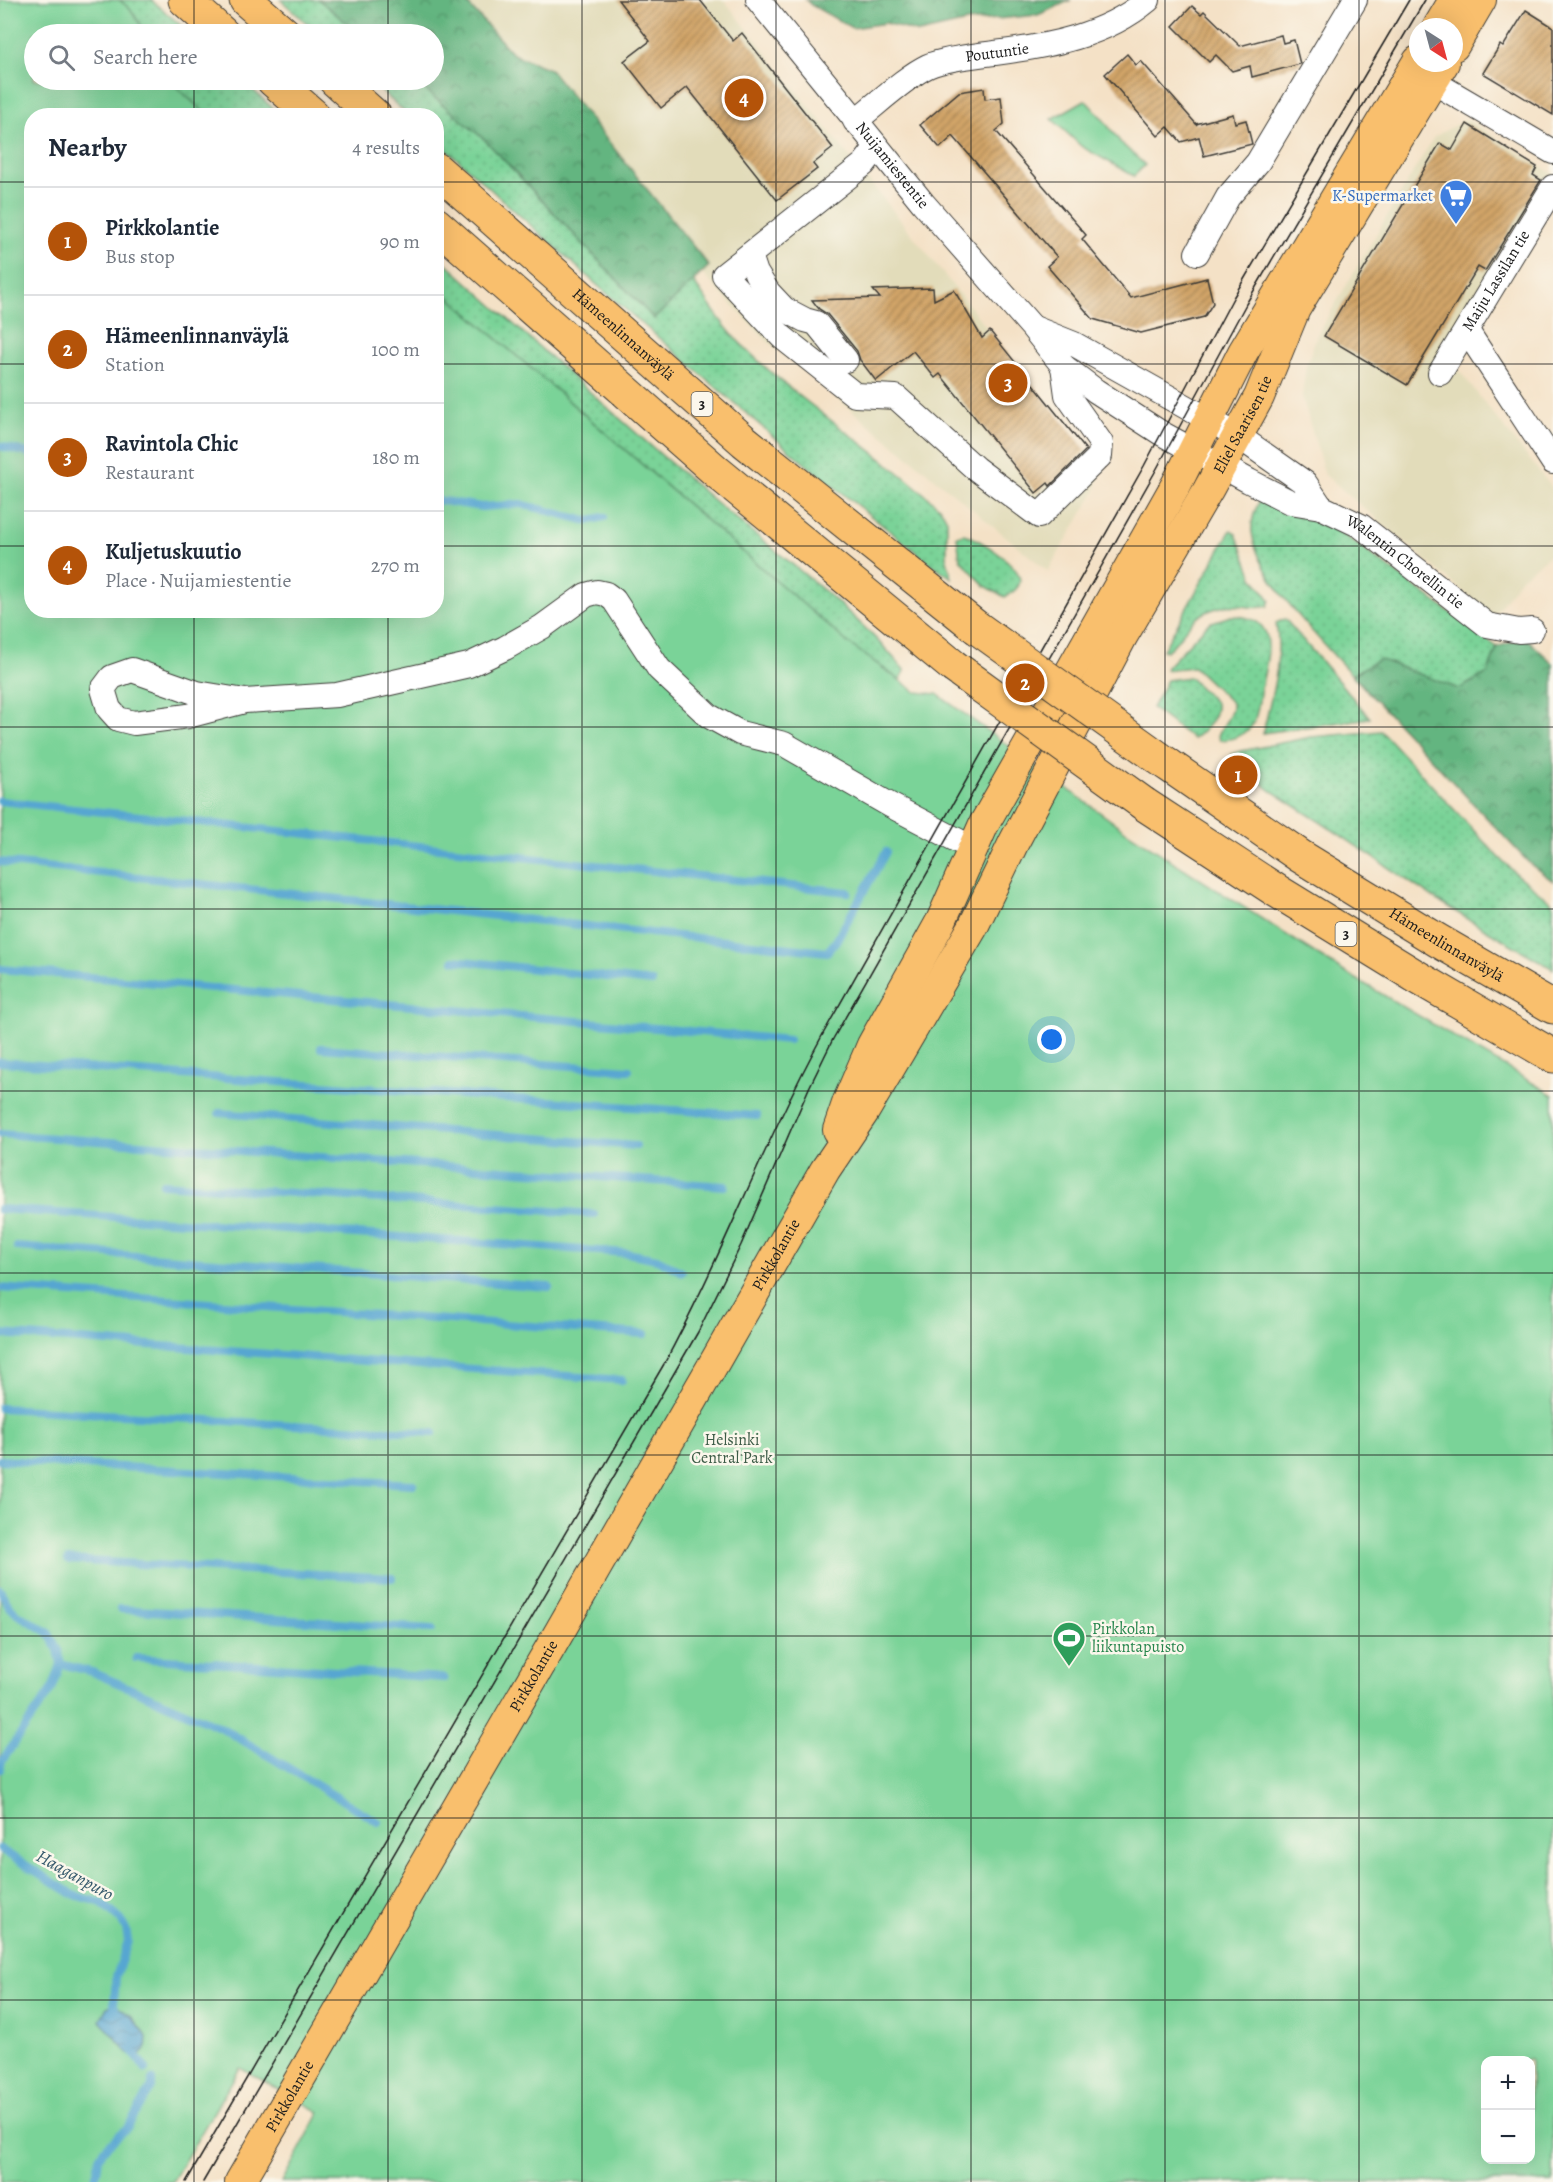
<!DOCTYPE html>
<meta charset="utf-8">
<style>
:root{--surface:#fff;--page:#f6f6f7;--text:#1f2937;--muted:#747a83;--line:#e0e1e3;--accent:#b45309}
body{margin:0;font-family:Alegreya,serif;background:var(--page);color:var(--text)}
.controls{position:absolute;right:18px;bottom:18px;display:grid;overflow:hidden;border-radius:12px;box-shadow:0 6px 24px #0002}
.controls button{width:54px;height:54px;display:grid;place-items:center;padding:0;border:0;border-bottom:2px solid var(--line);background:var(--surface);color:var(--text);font:30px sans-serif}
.compass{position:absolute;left:1409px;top:18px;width:54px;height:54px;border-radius:50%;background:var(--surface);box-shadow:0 6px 24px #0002;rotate:144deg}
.you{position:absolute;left:1052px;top:1040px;width:21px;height:21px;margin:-15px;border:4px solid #fff;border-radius:50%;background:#1a73e8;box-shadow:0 0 0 9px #1a73e833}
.badge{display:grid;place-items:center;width:39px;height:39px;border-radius:50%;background:var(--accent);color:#fff;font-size:20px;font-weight:700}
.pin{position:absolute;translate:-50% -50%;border:3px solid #fff;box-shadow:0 2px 6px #0006}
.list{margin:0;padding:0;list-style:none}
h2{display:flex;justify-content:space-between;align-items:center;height:78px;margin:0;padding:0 24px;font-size:26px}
h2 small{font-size:20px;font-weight:400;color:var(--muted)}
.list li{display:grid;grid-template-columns:39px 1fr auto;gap:18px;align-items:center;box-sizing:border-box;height:108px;padding:0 24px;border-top:2px solid var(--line)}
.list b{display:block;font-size:22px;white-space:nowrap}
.list p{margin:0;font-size:20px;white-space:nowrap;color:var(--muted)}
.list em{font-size:20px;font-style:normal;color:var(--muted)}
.icon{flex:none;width:33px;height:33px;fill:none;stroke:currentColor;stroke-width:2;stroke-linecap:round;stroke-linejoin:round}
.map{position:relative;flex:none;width:1553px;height:2182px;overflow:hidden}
.search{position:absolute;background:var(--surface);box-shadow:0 6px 24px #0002;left:24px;top:24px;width:420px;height:66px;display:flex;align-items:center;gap:15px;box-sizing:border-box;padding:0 21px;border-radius:33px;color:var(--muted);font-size:22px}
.panel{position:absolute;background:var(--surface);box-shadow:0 6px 24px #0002;left:24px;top:108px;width:420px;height:510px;border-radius:24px}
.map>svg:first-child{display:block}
.built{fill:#e2dcba}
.grass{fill:url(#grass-dots);stroke:#4b785a;stroke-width:1.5}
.forest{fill:url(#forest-crowns);stroke:#40684e;stroke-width:1.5}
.park{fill:#7ad398;stroke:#4b785a;stroke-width:1.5;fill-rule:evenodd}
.water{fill:url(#water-waves);stroke:#3a6176;stroke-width:1.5}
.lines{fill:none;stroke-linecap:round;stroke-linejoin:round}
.stream{stroke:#57a6d1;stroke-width:8}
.building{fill:url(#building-hatch)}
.minor-casing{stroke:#3c3a36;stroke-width:26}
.major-casing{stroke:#3c3a36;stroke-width:32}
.highway-casing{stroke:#3c3a36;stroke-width:35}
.minor{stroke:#fff;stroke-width:24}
.major{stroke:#f9bf6d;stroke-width:30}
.highway{stroke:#f9bf6d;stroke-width:33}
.tram{stroke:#1c1c1c;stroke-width:1.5}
.highway-bridge-casing{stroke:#3c3a36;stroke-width:35;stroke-linecap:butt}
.highway-bridge{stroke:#f9bf6d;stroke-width:33}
.grid{fill:none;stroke:#1c1c1c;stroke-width:1.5;stroke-opacity:0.55}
.labels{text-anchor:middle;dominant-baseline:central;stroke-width:5;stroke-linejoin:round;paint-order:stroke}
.shield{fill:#fbf7ec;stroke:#5f5e5a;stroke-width:1.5}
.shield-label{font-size:15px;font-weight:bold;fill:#1c1c1c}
.street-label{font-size:16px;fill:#1c1c1c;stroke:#fbf7ec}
.shop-label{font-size:16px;fill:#366cbe;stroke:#fbf7ec;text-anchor:end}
.park-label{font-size:16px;fill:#3d5c47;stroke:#fbf7ec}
.leisure-label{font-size:16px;fill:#27864d;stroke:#fbf7ec;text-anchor:start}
.water-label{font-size:18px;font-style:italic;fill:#375a6d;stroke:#fbf7ec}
</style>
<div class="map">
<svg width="1553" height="2182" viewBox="0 0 1553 2182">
<defs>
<pattern id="grass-dots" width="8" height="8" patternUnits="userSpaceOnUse" patternTransform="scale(1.5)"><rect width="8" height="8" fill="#7ad398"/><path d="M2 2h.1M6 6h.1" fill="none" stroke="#69b582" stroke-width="1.8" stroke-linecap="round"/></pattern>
<pattern id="forest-crowns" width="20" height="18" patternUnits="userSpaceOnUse" patternTransform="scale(1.5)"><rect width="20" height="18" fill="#63b580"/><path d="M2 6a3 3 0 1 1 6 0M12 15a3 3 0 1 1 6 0" fill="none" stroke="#519268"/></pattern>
<pattern id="water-waves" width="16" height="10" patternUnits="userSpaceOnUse" patternTransform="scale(1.5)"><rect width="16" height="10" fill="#57a6d1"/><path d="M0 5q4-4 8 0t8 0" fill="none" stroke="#4786a9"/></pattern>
<pattern id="building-hatch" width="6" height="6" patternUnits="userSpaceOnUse" patternTransform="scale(1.5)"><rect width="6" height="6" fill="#d1a468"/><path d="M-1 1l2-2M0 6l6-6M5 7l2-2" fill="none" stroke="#a98555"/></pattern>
</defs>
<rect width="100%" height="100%" fill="#fbf7ec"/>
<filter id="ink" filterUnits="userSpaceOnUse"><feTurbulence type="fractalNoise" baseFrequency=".0167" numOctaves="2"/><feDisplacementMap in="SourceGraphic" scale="12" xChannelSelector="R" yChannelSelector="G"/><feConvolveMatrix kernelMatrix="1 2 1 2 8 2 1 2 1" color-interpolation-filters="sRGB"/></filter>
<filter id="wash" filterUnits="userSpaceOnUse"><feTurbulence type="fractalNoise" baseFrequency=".008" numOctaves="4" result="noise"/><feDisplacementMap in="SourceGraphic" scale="24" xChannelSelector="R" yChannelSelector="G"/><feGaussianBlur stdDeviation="1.35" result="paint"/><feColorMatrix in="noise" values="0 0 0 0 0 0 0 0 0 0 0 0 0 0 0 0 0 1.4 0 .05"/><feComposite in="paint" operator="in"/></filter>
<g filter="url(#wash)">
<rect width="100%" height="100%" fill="#f4e1c6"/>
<!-- built -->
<path class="built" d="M 418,0 L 724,0 L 1100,469 L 1096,490 L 1048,571 L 767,341 L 573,140 Z
M 1466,119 L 1553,174 L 1446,354 L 1553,489 L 1553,553 L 1521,577 L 1493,617 L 1325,475 L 1302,396 L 1306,366 L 1317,335 L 1434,137 Z"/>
<!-- grass -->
<path class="grass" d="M 119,0 L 151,0 L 191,34 L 147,34 L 129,8 Z
M 281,0 L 319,0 L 360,34 L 319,34 Z
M 169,80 L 242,80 L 280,115 L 207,115 Z
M 369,80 L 414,80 L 485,140 L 654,319 L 693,281 C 707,301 720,322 737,340 C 798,403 877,449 941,509 L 947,520 L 947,560 L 952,578 L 930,563 L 804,463 L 596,284 L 437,141 L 436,116 L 408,115 Z
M 437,255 C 530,339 624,423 719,505 C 783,558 852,607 905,671 L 900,680 L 848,643 L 437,287 Z
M 1259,501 L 1337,530 L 1497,647 L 1488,673 L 1459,689 L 1379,659 L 1352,675 C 1320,639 1258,580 1252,532 C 1251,520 1255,511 1259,501 Z
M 1231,530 L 1236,534 L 1253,577 L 1270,600 L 1268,606 C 1254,611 1237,602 1221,607 C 1207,610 1194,618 1185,630 C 1179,637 1175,646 1166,651 L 1163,650 Z
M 963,534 C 977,537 1020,564 1020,581 C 1019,589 1011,593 1005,597 L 985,586 L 960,559 L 957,536 Z
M 1231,616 C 1280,616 1269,653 1261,688 C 1259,699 1258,714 1253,724 C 1247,735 1232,740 1220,740 L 1218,736 C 1222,724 1233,716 1232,703 L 1194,667 L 1166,670 L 1167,667 L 1209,623 Z
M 1285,619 L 1370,718 L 1263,733 C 1271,697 1283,661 1276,623 Z
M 1189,677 L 1216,703 C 1218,717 1204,732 1193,739 L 1152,708 L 1167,680 Z
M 1381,731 L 1489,847 L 1517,875 L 1553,903 L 1553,969 L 1441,903 L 1331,829 L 1270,790 L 1232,759 L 1232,754 L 1241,751 L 1311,737 Z"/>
<!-- forest -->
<path class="forest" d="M 319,0 L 464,0 L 513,54 L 550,69 L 709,266 L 654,319 L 485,140 L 414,80 L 434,80 L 434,34 L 360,34 Z
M 806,0 L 1071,0 L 1038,15 L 967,22 L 919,33 L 886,23 L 852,28 L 811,5 Z
M 1525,637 L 1553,663 L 1553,881 L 1530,864 L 1352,675 L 1379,659 L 1459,689 L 1488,673 L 1497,647 Z"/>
<!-- park -->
<path class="park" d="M 0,0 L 119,0 L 129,8 L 147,34 L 34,34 L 34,80 L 169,80 L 207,115 L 32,116 L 32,610 L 436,610 L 437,287 L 848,643 L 916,692 L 937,694 L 1127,832 L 1341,970 L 1553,1095 L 1553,2182 L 282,2182 L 320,2112 L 240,2068 L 172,2182 L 0,2182 ZM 1486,2060 L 1530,2060 L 1530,2160 L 1486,2160 Z
M 1085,100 L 1102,118 L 1121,143 L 1145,165 L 1134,176 L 1082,147 L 1052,119 Z"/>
<!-- water -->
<path class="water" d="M 114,2004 L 131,2016 L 147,2037 L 146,2049 L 136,2058 L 126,2051 L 100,2020 L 107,2007 Z"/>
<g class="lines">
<!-- stream -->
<path class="stream" d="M 0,446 L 32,454
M 436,500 L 482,507 L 521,504 L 587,521 L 604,517
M 0,801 L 848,892
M 0,862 L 827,952 L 836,941 L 886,852
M 454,960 L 652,982
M 0,969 L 789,1040
M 321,1048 L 629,1070
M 0,1062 L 757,1116
M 219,1113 L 636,1146
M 0,1134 L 725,1186
M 163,1184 L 594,1214
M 0,1209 L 627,1253 L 657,1259 L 682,1272
M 17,1247 L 549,1287
M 0,1288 L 645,1334
M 0,1334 L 622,1380
M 1,1408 L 433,1433
M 0,1460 L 413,1484
M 68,1560 L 392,1578
M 0,1590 L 9,1606 L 17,1614 L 48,1632 L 58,1650 L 61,1664 L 53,1687 L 2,1761 L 0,1769
M 120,1609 L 432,1629
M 136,1658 L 444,1678
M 61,1664 L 92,1672 L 222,1728 L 378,1822
M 0,1849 L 74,1895 L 102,1903 L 121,1920 L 126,1929 L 128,1941 L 116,1977 L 114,2004 L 116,2013
M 131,2049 L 146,2069
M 93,2182 L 97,2172 L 99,2158 L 104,2149 L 127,2128 L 152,2087 L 152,2080"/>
</g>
<g id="blocks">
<!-- building -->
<path class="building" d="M 618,0 L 700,0 L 733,41 L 742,33 L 833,148 L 813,164 L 817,169 L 777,200 L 687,87 L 661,108 L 624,61 L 650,41 Z
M 1192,6 L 1201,14 L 1204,11 L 1240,46 L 1281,35 L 1283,43 L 1294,40 L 1300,64 L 1252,77 L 1250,66 L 1232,71 L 1216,55 L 1209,62 L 1173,26 Z
M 1526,10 L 1553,27 L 1553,115 L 1483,73 L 1500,45 L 1503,47 Z
M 1127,54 L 1136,65 L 1141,61 L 1197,125 L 1196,124 L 1233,114 L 1235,123 L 1246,120 L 1252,144 L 1204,156 L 1199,137 L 1181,142 L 1168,127 L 1158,136 L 1105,74 Z
M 984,88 L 985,99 L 1001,97 L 1004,124 L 996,131 L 1086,235 L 1082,239 L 1131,298 L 1207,278 L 1213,303 L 1204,317 L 1141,333 L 1093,319 L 1047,266 L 1057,257 L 953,136 L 940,148 L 920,125 L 959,92 Z
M 1467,124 L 1537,167 L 1533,175 L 1541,180 L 1485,271 L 1478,267 L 1407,385 L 1324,336 L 1440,143 L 1452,150 Z
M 933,288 L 934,300 L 954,290 L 982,338 L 990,331 L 1086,450 L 1050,486 L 1048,483 L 1036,493 L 940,374 L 935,378 L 913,351 L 876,381 L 860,360 L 857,351 L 827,314 L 819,309 L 812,300 L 880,298 L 873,290 Z"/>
</g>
</g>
<g filter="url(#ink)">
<use href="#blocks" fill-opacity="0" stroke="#3c3a36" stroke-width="1.5"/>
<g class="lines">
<defs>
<g id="minor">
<path id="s1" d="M 758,0 L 923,203 L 1032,327 L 1063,366 L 1096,391 L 1161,433 L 1249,481 L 1290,502 L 1321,507 L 1361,526 L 1487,625 L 1519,631 L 1532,630"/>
<path d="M 1418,73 L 1553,152"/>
<path id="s2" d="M 855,121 C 876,105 905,77 928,66 C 943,59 978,55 995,53 C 1049,46 1105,36 1148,0"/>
<path d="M 877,147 L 864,164 L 724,275 L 782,337 L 855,395 L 896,397 L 975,468 L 1039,516 L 1100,456 L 1101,443 L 1067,395 L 1063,366"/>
<path d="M 1197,253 L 1228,197 L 1258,162 L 1355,0"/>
<path d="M 750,255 L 756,273 L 768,292 L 784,309 L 805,320 L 816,323 L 846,360"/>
<path d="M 1034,328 L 1074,344 L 1238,436 L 1305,483 L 1321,507"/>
<path d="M 1467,331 L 1553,462"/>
<path id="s3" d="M 1440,373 L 1553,187"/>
<path d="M 245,701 L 197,693 L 132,670 L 112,677 L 103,689 L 109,709 L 118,719 L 134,723 L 188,716 L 245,701 L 337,695 L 469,665 L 505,648 L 542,627 L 586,595 L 597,592 L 606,594 L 614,600 L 659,669 L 709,716 L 740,733 L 784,744 L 890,805 L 972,848"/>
</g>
<g id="major">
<path d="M 1438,27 L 1454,0"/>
<path d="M 1454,46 L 1481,0"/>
<path d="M 838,1130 L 848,1101 L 872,1045 L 941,921 L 984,824 L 1176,485 L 1243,352 L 1418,61"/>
<path id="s4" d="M 240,2182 L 553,1643 L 825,1170 L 864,1112 L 973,927 L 1014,842 L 1122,637 L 1208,490 L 1259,397 L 1295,309 L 1444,63"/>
</g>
<g id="highway">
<path d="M 185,0 L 223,34"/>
<path d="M 246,0 L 285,34"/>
<path d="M 273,80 L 314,116"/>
<path d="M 335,80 L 375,116"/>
<path id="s5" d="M 436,169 L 744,441 L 976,627"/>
<path d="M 436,224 L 717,472 L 953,666"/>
<path id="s6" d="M 1167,764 L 1300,856 L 1437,940 L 1553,1007"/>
<path d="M 1144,804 L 1277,891 L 1417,977 L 1553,1056"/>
</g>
</defs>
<!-- minor casing -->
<use href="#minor" class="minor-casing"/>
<!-- major casing -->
<use href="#major" class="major-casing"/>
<!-- highway casing -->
<use href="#highway" class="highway-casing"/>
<!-- minor -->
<use href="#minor" class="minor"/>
<!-- major -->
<use href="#major" class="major"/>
<!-- highway -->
<use href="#highway" class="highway"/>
<!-- tram -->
<path class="tram" d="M 186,2182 L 664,1364 C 722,1257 764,1142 823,1034 L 1144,466 L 1233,298 L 1409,0
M 203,2182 L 698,1332 L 741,1245 L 809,1088 L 833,1039 L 1155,472 L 1246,304 L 1425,0"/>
<defs>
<path id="highway-bridge" d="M 976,627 L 1167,764
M 953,666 L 1144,804"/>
</defs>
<!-- highway-bridge casing -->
<use href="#highway-bridge" class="highway-bridge-casing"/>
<!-- highway-bridge -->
<use href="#highway-bridge" class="highway-bridge"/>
</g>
</g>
<!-- grid -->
<path class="grid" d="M 194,0 L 194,34M 388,0 L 388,34M 582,0 L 582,2182M 776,0 L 776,2182M 971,0 L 971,2182M 1165,0 L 1165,2182M 1359,0 L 1359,2182M 194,80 L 194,116M 388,80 L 388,116M 0,182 L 32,182M 436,182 L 1553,182M 0,364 L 32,364M 436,364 L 1553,364M 0,546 L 32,546M 436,546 L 1553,546M 194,610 L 194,2182M 388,610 L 388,2182M 0,727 L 1553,727M 0,909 L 1553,909M 0,1091 L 1553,1091M 0,1273 L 1553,1273M 0,1455 L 1553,1455M 0,1636 L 1553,1636M 0,1818 L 1553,1818M 0,2000 L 1553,2000"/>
<!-- icons -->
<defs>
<symbol id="supermarket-pin" viewBox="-11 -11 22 30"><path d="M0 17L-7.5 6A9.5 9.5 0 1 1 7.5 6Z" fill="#3f7fe0" stroke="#fbf7ec"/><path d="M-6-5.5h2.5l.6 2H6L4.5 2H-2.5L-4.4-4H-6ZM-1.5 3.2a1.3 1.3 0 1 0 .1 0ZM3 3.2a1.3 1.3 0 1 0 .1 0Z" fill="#fff"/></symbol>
<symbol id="stadium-pin" viewBox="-11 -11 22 30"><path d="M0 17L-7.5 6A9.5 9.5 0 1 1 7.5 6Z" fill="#2e9e5b" stroke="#fbf7ec"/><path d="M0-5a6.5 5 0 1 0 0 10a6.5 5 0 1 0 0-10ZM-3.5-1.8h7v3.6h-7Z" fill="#fff"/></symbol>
</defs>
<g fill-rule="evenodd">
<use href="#supermarket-pin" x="1437" y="177" width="38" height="52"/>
<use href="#stadium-pin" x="1050" y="1619" width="38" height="52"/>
</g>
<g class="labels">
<!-- shield labels -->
<g class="shield">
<rect x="691.5" y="392" width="21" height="24" rx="4.5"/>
<rect x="1335.5" y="922" width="21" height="24" rx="4.5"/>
</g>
<g class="shield-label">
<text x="702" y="404">3</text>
<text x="1346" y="934">3</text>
</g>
<!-- street labels -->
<g class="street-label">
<text stroke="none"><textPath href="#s2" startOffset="162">Poutuntie</textPath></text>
<text stroke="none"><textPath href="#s1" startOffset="213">Nuijamiestentie</textPath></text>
<text stroke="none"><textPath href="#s3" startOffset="108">Maiju Lassilan tie</textPath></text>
<text stroke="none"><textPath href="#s5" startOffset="250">Hämeenlinnanväylä</textPath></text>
<text stroke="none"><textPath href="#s4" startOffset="2024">Eliel Saarisen tie</textPath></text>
<text stroke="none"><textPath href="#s1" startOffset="874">Walentin Chorellin tie</textPath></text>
<text stroke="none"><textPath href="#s6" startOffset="333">Hämeenlinnanväylä</textPath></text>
<text stroke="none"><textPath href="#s4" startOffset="1071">Pirkkolantie</textPath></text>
<text stroke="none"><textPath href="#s4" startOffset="585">Pirkkolantie</textPath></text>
<text stroke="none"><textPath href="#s4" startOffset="99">Pirkkolantie</textPath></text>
</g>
<!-- shop labels -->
<g class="shop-label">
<text x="1433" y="196">K-Supermarket</text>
</g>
<!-- park labels -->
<g class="park-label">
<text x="732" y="1440">Helsinki<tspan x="732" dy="18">Central Park</tspan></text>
</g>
<!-- leisure labels -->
<g class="leisure-label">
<text x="1092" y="1629">Pirkkolan<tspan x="1092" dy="18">liikuntapuisto</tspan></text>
</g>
<!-- water labels -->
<g class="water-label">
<text transform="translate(75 1875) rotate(29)">Haaganpuro</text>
</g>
</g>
</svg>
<div class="controls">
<button>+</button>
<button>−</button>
</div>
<svg class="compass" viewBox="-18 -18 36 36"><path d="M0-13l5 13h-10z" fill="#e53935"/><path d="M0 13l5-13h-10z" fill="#747a83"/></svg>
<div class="you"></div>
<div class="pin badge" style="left:1238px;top:775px">1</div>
<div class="pin badge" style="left:1025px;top:683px">2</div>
<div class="pin badge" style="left:1008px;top:383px">3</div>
<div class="pin badge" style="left:744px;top:98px">4</div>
<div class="search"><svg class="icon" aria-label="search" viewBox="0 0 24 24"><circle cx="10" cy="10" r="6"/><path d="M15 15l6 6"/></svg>Search here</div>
<section class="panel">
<h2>Nearby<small>4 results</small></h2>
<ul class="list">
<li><span class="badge">1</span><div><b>Pirkkolantie</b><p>Bus stop</p></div><em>90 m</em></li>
<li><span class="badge">2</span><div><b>Hämeenlinnanväylä</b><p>Station</p></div><em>100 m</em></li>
<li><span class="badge">3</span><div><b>Ravintola Chic</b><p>Restaurant</p></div><em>180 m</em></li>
<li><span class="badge">4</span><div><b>Kuljetuskuutio</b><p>Place · Nuijamiestentie</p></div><em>270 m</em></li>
</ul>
</section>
</div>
